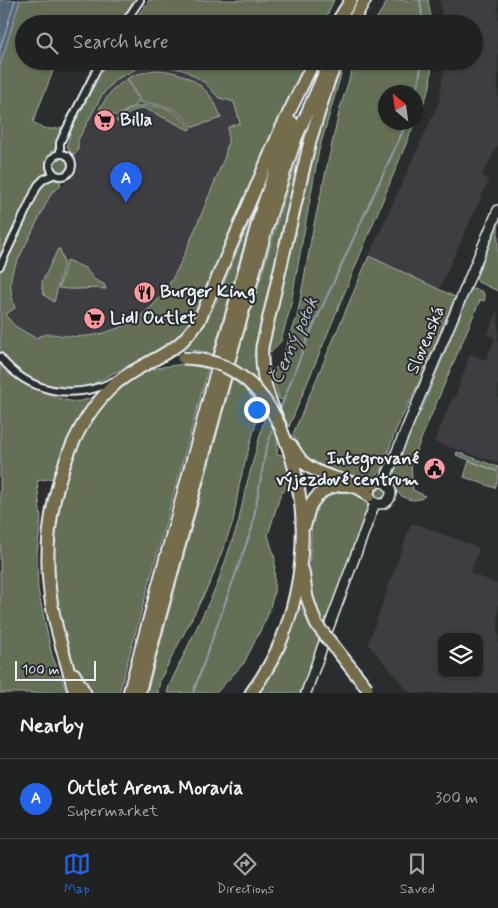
<!DOCTYPE html>
<meta charset="utf-8">
<style>
:root{--surface:#202222;--page:#2d2f2f;--text:#f1f3f6;--muted:#a2a4a5;--line:#3d3f40;--accent:#2563eb}
body{margin:0;font-family:Mynerve,sans-serif;background:var(--page);color:var(--text)}
.controls{position:absolute;right:15px;bottom:15px;display:grid;overflow:hidden;border-radius:10px;box-shadow:0 1px 4px #0004}
.controls button{width:45px;height:45px;display:grid;place-items:center;padding:0;border:0;border-bottom:1px solid var(--line);background:var(--surface);color:var(--text);font:25px sans-serif}
.compass{position:absolute;left:378px;top:85px;width:45px;height:45px;border-radius:50%;background:var(--surface);box-shadow:0 1px 4px #0004;rotate:331deg}
.scale{position:absolute;left:15px;bottom:12px;width:81px;box-sizing:border-box;padding-left:5px;border:2px solid #e8f1f8;border-top:0;font-size:14px;line-height:18px;white-space:nowrap;color:#e8f1f8;-webkit-text-stroke:4px #2a2d2e;paint-order:stroke}
.you{position:absolute;left:256px;top:409px;width:18px;height:18px;margin:-12px;border:4px solid #fff;border-radius:50%;background:#1a73e8;box-shadow:0 0 0 8px #1a73e833}
.badge{display:grid;place-items:center;width:32px;height:32px;border-radius:50%;background:var(--accent);color:#fff;font-size:16px;font-weight:700}
.pin{position:absolute;translate:-50% -41px;filter:drop-shadow(0 1px 2px #0008)}
.pin::after{content:'';position:absolute;top:26px;width:18px;height:15px;background:inherit;clip-path:polygon(0 0,100% 0,50% 100%)}
.list{margin:0;padding:0;list-style:none}
h2{display:flex;justify-content:space-between;align-items:center;height:65px;margin:0;padding:0 20px;font-size:21px}
h2 small{font-size:16px;font-weight:400;color:var(--muted)}
.list li{display:grid;grid-template-columns:32px 1fr auto;gap:15px;align-items:center;box-sizing:border-box;height:80px;padding:0 20px;border-top:1px solid var(--line)}
.list b{display:block;font-size:19px;white-space:nowrap}
.list p{margin:0;font-size:16px;white-space:nowrap;color:var(--muted)}
.list em{font-size:16px;font-style:normal;color:var(--muted)}
.icon{flex:none;width:28px;height:28px;fill:none;stroke:currentColor;stroke-width:2;stroke-linecap:round;stroke-linejoin:round}
.map{position:relative;flex:none;width:498px;height:693px;overflow:hidden}
.search{position:absolute;background:var(--surface);box-shadow:0 1px 4px #0004;left:15px;right:15px;top:15px;height:55px;display:flex;align-items:center;gap:12px;box-sizing:border-box;padding:0 18px;border-radius:28px;color:var(--muted);font-size:19px}
.sheet{height:145px;background:var(--surface)}
nav{display:flex;justify-content:space-around;align-items:center;box-sizing:border-box;height:70px;border-top:1px solid var(--line);background:var(--surface);font-size:14px;color:var(--muted)}
nav a{display:grid;justify-items:center;gap:2px}
nav .on{color:var(--accent)}
.map>svg:first-child{display:block}
.built{fill:#3c3d43;fill-rule:evenodd}
.green{fill:#636f56;stroke:#a6b0a7}
.water{fill:#546777;stroke:#8f9eab}
.lines{fill:none;stroke-linecap:round;stroke-linejoin:round}
.shore{stroke:#adbac4;stroke-width:1}
.stream{stroke:#8f9eab;stroke-width:2}
.street-casing{stroke:#e8f1f8;stroke-width:10}
.secondary-casing{stroke:#e8f1f8;stroke-width:12}
.highway-casing{stroke:#e8f1f8;stroke-width:15}
.street{stroke:#2a2d2e;stroke-width:6}
.secondary{stroke:#2a2d2e;stroke-width:9}
.highway{stroke:#746c4b;stroke-width:11}
.highway-bridge-casing{stroke:#e8f1f8;stroke-width:15;stroke-linecap:butt}
.highway-bridge{stroke:#746c4b;stroke-width:11}
.labels{text-anchor:middle;dominant-baseline:central;stroke-width:4;stroke-linejoin:round;paint-order:stroke}
.poi-label{font-size:18px;font-weight:bold;fill:#e8f1f8;stroke:#2a2d2e;text-anchor:start}
.street-label{font-size:18px;fill:#e8f1f8;stroke:#2a2d2e}
.water-label{font-size:19px;font-style:italic;fill:#adbac4;stroke:#2a2d2e}
</style>
<div class="map">
<svg width="498" height="693" viewBox="0 0 498 693">
<rect width="100%" height="100%" fill="#2a2d2e"/>
<filter id="ink" filterUnits="userSpaceOnUse"><feTurbulence type="fractalNoise" baseFrequency=".02" numOctaves="2"/><feDisplacementMap in="SourceGraphic" scale="10" xChannelSelector="R" yChannelSelector="G"/><feConvolveMatrix kernelMatrix="1 2 1 2 8 2 1 2 1" color-interpolation-filters="sRGB"/></filter>
<g filter="url(#ink)">
<!-- built -->
<path class="built" d="M 440,0 L 498,0 L 498,144 L 482,176 L 489,180 L 439,289 L 369,256 L 439,102 L 445,61 L 474,61 L 474,24 L 443,24 Z
M 153,65 L 174,67 L 186,71 L 200,79 L 219,98 L 234,102 L 240,123 L 228,127 L 228,141 L 225,156 L 182,260 L 173,281 L 159,299 L 142,315 L 129,324 L 97,335 L 68,336 L 47,333 L 35,338 L 32,337 L 15,326 L 5,315 L 11,312 L 15,307 L 10,288 L 14,268 L 52,192 L 59,189 L 72,176 L 76,167 L 74,154 L 76,153 L 78,140 L 102,95 L 110,84 L 122,76 L 138,68 Z
M 498,311 L 498,463 L 434,442 L 453,398 L 455,398 L 470,354 L 486,360 L 495,338 L 487,335 Z
M 411,524 L 420,525 L 479,548 L 470,573 L 498,584 L 498,693 L 410,693 L 368,644 ZM 442,637 L 479,637 L 479,674 L 442,674 Z"/>
<!-- green -->
<path class="green" d="M 20,0 L 134,0 L 119,24 L 24,24 L 24,61 L 57,61 L 33,122 C 41,129 52,131 62,127 L 55,148 L 47,159 L 45,168 L 52,180 L 60,181 L 61,186 L 52,192 L 14,268 C 8,282 11,294 15,308 L 5,315 L 15,326 L 35,338 C 51,331 53,335 68,336 C 82,337 96,336 110,331 C 162,315 177,272 196,227 C 206,203 216,179 225,156 L 228,141 L 228,127 L 240,123 L 234,102 L 219,98 L 205,83 L 186,71 L 165,65 L 138,68 L 115,80 L 102,95 L 78,140 L 78,151 L 74,154 L 71,153 L 67,146 L 70,132 L 107,61 L 306,61 L 229,238 L 187,329 L 172,343 L 89,386 L 70,389 L 59,387 L 52,395 C 70,403 79,404 97,395 C 73,424 64,443 53,478 L 37,481 L 41,520 L 37,553 L 38,590 L 52,655 L 67,693 L 0,693 L 0,65 Z
M 149,0 L 334,0 L 323,24 L 132,24 Z
M 388,0 L 428,0 L 432,24 L 373,24 Z
M 342,61 L 345,61 L 319,150 L 290,309 L 281,341 L 271,352 L 267,347 L 307,164 L 330,86 Z
M 355,61 L 432,61 L 430,87 L 416,122 L 416,92 L 386,92 L 386,122 L 415,122 L 289,427 L 280,407 L 283,400 L 279,399 L 271,372 L 280,364 L 297,317 L 313,229 L 340,108 Z
M 154,70 C 186,70 212,87 221,118 L 193,127 C 188,123 184,117 179,113 C 168,105 153,103 141,103 L 128,78 L 138,74 Z
M 127,79 L 139,103 L 117,116 L 99,109 L 113,89 Z
M 145,105 C 150,106 156,105 161,107 C 175,110 182,118 191,128 L 189,130 L 144,108 C 134,109 126,115 120,123 L 116,121 C 122,112 134,106 145,105 Z
M 301,150 L 256,342 L 254,357 L 258,346 L 256,365 L 260,386 L 234,367 L 287,190 Z
M54 165a7 7 0 1 1 14 0a7 7 0 1 1-14 0Z
M 252,216 L 213,354 L 184,348 L 201,329 L 215,305 Z
M 498,223 L 498,291 L 478,282 L 476,278 Z
M 58,249 L 60,249 L 64,263 L 54,302 L 44,295 L 42,289 L 42,282 Z
M 369,256 L 455,297 L 420,380 L 395,432 L 382,470 L 377,475 L 369,479 L 358,478 L 318,467 L 308,461 L 299,451 L 293,434 Z
M 67,260 L 85,268 L 95,280 L 104,284 L 106,289 C 90,287 75,291 59,288 Z
M 476,289 L 483,292 L 485,298 L 484,301 L 480,300 L 411,463 L 413,490 L 425,496 C 412,507 391,493 391,479 L 417,416 L 422,409 L 469,293 L 471,290 Z
M 184,364 L 208,369 L 119,693 L 91,693 C 74,672 69,654 63,628 C 59,615 54,601 53,588 C 49,516 70,410 140,374 C 154,367 169,366 184,364 Z
M 232,379 L 250,393 L 257,419 L 240,481 L 233,522 L 211,581 L 160,680 L 158,693 L 147,693 Z
M 266,413 C 275,426 279,438 277,454 L 286,456 L 292,479 L 280,496 L 268,535 L 275,559 L 274,594 L 267,617 L 244,663 L 216,693 L 167,693 L 169,686 L 217,585 L 238,524 L 246,487 Z
M 457,452 L 498,467 L 498,471 L 456,455 Z
M 469,461 L 498,472 L 498,479 L 495,488 L 464,477 Z
M373 493a7 7 0 1 1 14 0a7 7 0 1 1-14 0Z
M 341,489 L 363,494 L 368,503 L 366,515 L 300,693 L 259,693 C 277,665 289,636 299,605 L 309,621 L 309,568 L 312,519 L 315,504 L 325,494 Z"/>
<!-- water -->
<path class="water" d="M 0,0 L 20,0 L 0,65 Z"/>
<g class="lines">
<!-- shore -->
<path class="shore" d="M 0,49 L 15,0"/>
<!-- stream -->
<path class="stream" d="M 420,0 L 423,24
M 416,97 L 422,61
M 279,412 L 307,340 L 407,122
M 193,693 L 252,528 L 266,449 L 274,426"/>
<defs>
<path id="street" d="M 124,24 L 140,0
M 60,154 L 60,143 L 63,136 L 101,61
M50 165a11 11 0 1 1 22 0a11 11 0 1 1-22 0Z
M 0,266 L 38,185 L 44,179 L 55,174
M 0,357 C 28,393 74,401 114,381"/>
<path id="secondary" d="M369 493a11 11 0 1 1 22 0a11 11 0 1 1-22 0Z
M 384,482 L 498,210
M 327,632 L 375,503
M 306,693 L 324,642"/>
<path id="highway" d="M 336,24 L 351,0
M 351,24 L 365,0
M 219,360 L 262,208 L 292,122
M 228,364 L 271,213 L 296,138 L 325,72
M 291,445 C 295,451 299,459 305,464 C 319,475 356,486 374,484
M 305,525 C 307,518 308,509 312,503 C 324,483 353,479 369,496
M 303,571 L 307,598
M 74,674 L 85,693
M 75,693 C 65,657 52,620 49,583 C 43,519 63,435 110,389 C 130,369 157,361 179,344 C 187,337 193,329 199,321 L 279,133 L 314,61
M 129,693 L 217,369
M 139,693 L 226,373
M 251,693 C 301,627 315,532 290,453 C 277,413 260,390 262,347 L 310,141 L 328,83 L 337,61"/>
</defs>
<!-- street casing -->
<use href="#street" class="street-casing"/>
<!-- secondary casing -->
<use href="#secondary" class="secondary-casing"/>
<!-- highway casing -->
<use href="#highway" class="highway-casing"/>
<!-- street -->
<use href="#street" class="street"/>
<!-- secondary -->
<use href="#secondary" class="secondary"/>
<!-- highway -->
<use href="#highway" class="highway"/>
<defs>
<path id="highway-bridge" d="M 183,358 C 231,359 259,384 280,426
M 307,598 L 316,624 L 367,688"/>
</defs>
<!-- highway-bridge casing -->
<use href="#highway-bridge" class="highway-bridge-casing"/>
<!-- highway-bridge -->
<use href="#highway-bridge" class="highway-bridge"/>
</g>
</g>
<!-- icons -->
<defs>
<symbol id="supermarket-disc" viewBox="-11 -11 22 22"><circle r="9.5" fill="#ff9aa2" stroke="#2a2d2e"/><path d="M-6-5.5h2.5l.6 2H6L4.5 2H-2.5L-4.4-4H-6ZM-1.5 3.2a1.3 1.3 0 1 0 .1 0ZM3 3.2a1.3 1.3 0 1 0 .1 0Z" fill="#111"/></symbol>
<symbol id="restaurant-disc" viewBox="-11 -11 22 22"><circle r="9.5" fill="#ff9aa2" stroke="#2a2d2e"/><path d="M-5-6h1v4h1v-4h1v4h1v-4h1v5L-1.5 .5V6h-2V.5L-5-1ZM5-6V6H3V1.5H1.5Q1.5-4 5-6Z" fill="#111"/></symbol>
<symbol id="civic-disc" viewBox="-11 -11 22 22"><circle r="9.5" fill="#ff9aa2" stroke="#2a2d2e"/><path d="M-.6-6.5H3V-4.5H.6V-3L4-1V1h2V6H-6V1h2V-1L-.6-3ZM-1.2 2.5V6h2.4V2.5Z" fill="#111"/></symbol>
</defs>
<g fill-rule="evenodd">
<use href="#supermarket-disc" x="92" y="108" width="25" height="25"/>
<use href="#restaurant-disc" x="132" y="280" width="25" height="25"/>
<use href="#supermarket-disc" x="82" y="306" width="25" height="25"/>
<use href="#civic-disc" x="422" y="456" width="25" height="25"/>
</g>
<g class="labels">
<!-- poi labels -->
<g class="poi-label">
<text x="120" y="120">Billa</text>
<text x="160" y="292">Burger King</text>
<text x="110" y="318">Lidl Outlet</text>
<text x="419" y="459" text-anchor="end">Integrované<tspan x="419" dy="21">výjezdové centrum</tspan></text>
</g>
<!-- street labels -->
<g class="street-label">
<text transform="translate(426 340) rotate(-67)">Slovenská</text>
</g>
<!-- water labels -->
<g class="water-label">
<text transform="translate(294 341) rotate(-66)">Černý potok</text>
</g>
</g>
</svg>
<div class="controls">
<button><svg class="icon" aria-label="layers" viewBox="0 0 24 24"><path d="M12 4l9 5-9 5-9-5zM3 14l9 5 9-5"/></svg></button>
</div>
<svg class="compass" viewBox="-18 -18 36 36"><path d="M0-13l5 13h-10z" fill="#e53935"/><path d="M0 13l5-13h-10z" fill="#a2a4a5"/></svg>
<div class="scale">100 m</div>
<div class="you"></div>
<div class="pin badge" style="left:126px;top:203px">A</div>
<div class="search"><svg class="icon" aria-label="search" viewBox="0 0 24 24"><circle cx="10" cy="10" r="6"/><path d="M15 15l6 6"/></svg>Search here</div>
</div>
<section class="sheet">
<h2>Nearby<small></small></h2>
<ul class="list">
<li><span class="badge">A</span><div><b>Outlet Arena Moravia</b><p>Supermarket</p></div><em>300 m</em></li>
</ul>
</section>
<nav>
<a class="on"><svg class="icon" aria-label="map" viewBox="0 0 24 24"><path d="M3 6l6-2 6 2 6-2v14l-6 2-6-2-6 2zM9 4v14M15 6v14"/></svg>Map</a>
<a><svg class="icon" aria-label="directions" viewBox="0 0 24 24"><path d="M12 3l9 9-9 9-9-9zM9 14v-3h6M13 9l2 2-2 2"/></svg>Directions</a>
<a><svg class="icon" aria-label="saved" viewBox="0 0 24 24"><path d="M7 4h10v16l-5-4-5 4z"/></svg>Saved</a>
</nav>
